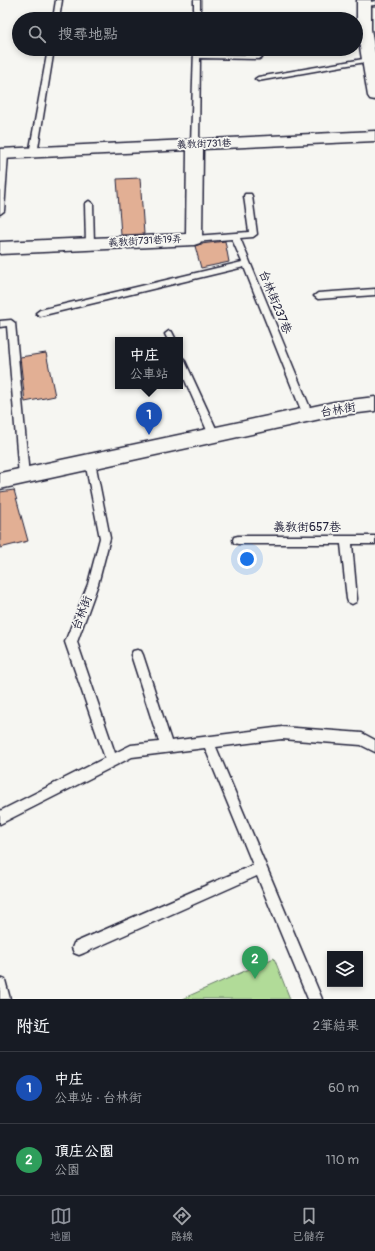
<!DOCTYPE html>
<html lang="zh-TW">
<meta charset="utf-8">
<style>
:root{--surface:#171b24;--page:#242831;--text:#f1f3f6;--muted:#9ea1a6;--line:#363941;--accent:#8c9099}
body{margin:0;font-family:Pangolin,"LXGW WenKai TC",sans-serif;background:var(--page);color:var(--text)}
.controls{position:absolute;right:12px;bottom:12px;display:grid;overflow:hidden;border-radius:0px;box-shadow:0 2px 6px #0003}
.controls button{width:36px;height:36px;display:grid;place-items:center;padding:0;border:0;border-bottom:1px solid var(--line);background:var(--surface);color:var(--text);font:20px sans-serif}
.you{position:absolute;left:247px;top:559px;width:14px;height:14px;margin:-10px;border:3px solid #fff;border-radius:50%;background:#1a73e8;box-shadow:0 0 0 6px #1a73e833}
.badge{display:grid;place-items:center;width:26px;height:26px;border-radius:50%;background:var(--accent);color:#fff;font-size:13px;font-weight:700}
.pin{position:absolute;translate:-50% -33px;filter:drop-shadow(0 1px 2px #0008)}
.pin::after{content:'';position:absolute;top:21px;width:14px;height:12px;background:inherit;clip-path:polygon(0 0,100% 0,50% 100%)}
.popup{position:absolute;left:115px;top:337px;width:68px;height:52px;box-sizing:border-box;display:grid;place-content:center;border-radius:0px;background:var(--surface);filter:drop-shadow(0 1px 3px #0005);font-size:13px;white-space:nowrap;color:var(--muted)}
.popup b{font-size:15px;color:var(--text)}
.popup::after{content:'';position:absolute;left:50%;top:100%;margin-left:-8px;border:8px solid transparent;border-top-color:var(--surface)}
.list{margin:0;padding:0;list-style:none}
h2{display:flex;justify-content:space-between;align-items:center;height:52px;margin:0;padding:0 16px;font-size:17px}
h2 small{font-size:13px;font-weight:400;color:var(--muted)}
.list li{display:grid;grid-template-columns:26px 1fr auto;gap:12px;align-items:center;box-sizing:border-box;height:72px;padding:0 16px;border-top:1px solid var(--line)}
.list b{display:block;font-size:15px;white-space:nowrap}
.list p{margin:0;font-size:13px;white-space:nowrap;color:var(--muted)}
.list em{font-size:13px;font-style:normal;color:var(--muted)}
.icon{flex:none;width:22px;height:22px;fill:none;stroke:currentColor;stroke-width:2;stroke-linecap:round;stroke-linejoin:round}
.map{position:relative;flex:none;width:375px;height:999px;overflow:hidden}
.search{position:absolute;background:var(--surface);box-shadow:0 2px 6px #0003;left:12px;right:12px;top:12px;height:44px;display:flex;align-items:center;gap:10px;box-sizing:border-box;padding:0 14px;border-radius:22px;color:var(--muted);font-size:15px}
.sheet{height:196px;background:var(--surface)}
nav{display:flex;justify-content:space-around;align-items:center;box-sizing:border-box;height:56px;border-top:1px solid var(--line);background:var(--surface);font-size:11px;color:var(--muted)}
nav a{display:grid;justify-items:center;gap:2px}
nav .on{color:var(--accent)}
.map>svg:first-child{display:block}
.green{fill:#b1db98;stroke:#6a7e6a}
.building{fill:#e2af94;stroke:#22223b}
.lines{fill:none;stroke-linecap:round;stroke-linejoin:round}
.service-casing{stroke:#22223b;stroke-width:3}
.minor-casing{stroke:#22223b;stroke-width:3}
.service{fill:#f6f6f2;fill-rule:evenodd}
.minor{fill:#f6f6f2;fill-rule:evenodd}
.labels{text-anchor:middle;dominant-baseline:central;stroke-width:3.5;stroke-linejoin:round;paint-order:stroke}
.far-street-label{font-size:10px;fill:#22223b;stroke:#f6f6f2}
.street-label{font-size:12px;fill:#22223b;stroke:#f6f6f2}
</style>
<div class="map">
<svg width="375" height="999" viewBox="0 0 375 999">
<rect width="100%" height="100%" fill="#f6f6f2"/>
<filter id="ink" filterUnits="userSpaceOnUse"><feTurbulence type="fractalNoise" baseFrequency=".025" numOctaves="2"/><feDisplacementMap in="SourceGraphic" scale="8" xChannelSelector="R" yChannelSelector="G"/><feConvolveMatrix kernelMatrix="1 2 1 2 8 2 1 2 1" color-interpolation-filters="sRGB"/></filter>
<g filter="url(#ink)">
<!-- green -->
<path class="green" d="M 274,958 L 290,999 L 182,999 Z"/>
<!-- building -->
<path class="building" d="M 140,178 L 144,234 L 121,235 L 117,179 Z
M 225,241 L 229,262 L 201,268 L 195,246 L 201,244 Z
M 46,353 L 55,396 L 25,402 L 20,357 Z
M 14,490 L 28,541 L 0,548 L 0,492 Z"/>
<g class="lines">
<defs>
<path id="service" d="M 56,0 L 62,0 L 59,19 L 53,19 Z
M 194,0 L 200,0 L 200,19 L 194,19 Z
M 375,1 L 375,5 L 365,6 L 362,4 Z
M 48,49 L 54,49 L 37,154 L 33,156 L 29,154 Z
M 194,49 L 200,49 L 200,54 L 259,55 L 262,57 L 259,59 L 200,58 L 199,144 L 195,146 L 191,144 Z
M 369,58 L 371,59 L 371,61 L 258,81 L 255,79 L 258,77 Z
M 1,152 L 7,152 L 8,154 L 4,211 L 0,214 L 0,158 Z
M 245,194 L 251,194 L 252,196 L 257,234 L 253,237 L 240,238 L 313,415 L 311,418 L 305,418 L 303,415 L 244,267 L 40,316 L 36,313 L 40,310 L 242,262 L 232,239 L 194,242 L 190,239 L 194,236 L 249,232 L 244,196 Z
M 89,201 L 93,204 L 94,244 L 90,247 L 86,244 L 85,204 Z
M 375,289 L 375,295 L 318,299 L 314,296 L 318,293 Z
M 11,320 L 15,323 L 29,476 L 27,479 L 21,479 L 19,476 L 7,326 L 0,327 L 0,321 Z
M 169,331 L 172,332 L 176,340 L 168,340 L 165,334 Z
M 180,356 L 184,359 L 219,435 L 217,438 L 211,438 L 209,435 L 180,369 Z
M 90,458 L 93,459 L 95,462 L 110,538 L 98,584 L 77,642 L 115,753 L 131,745 L 159,742 L 131,655 L 133,651 L 137,650 L 141,651 L 143,655 L 171,741 L 282,727 L 362,733 L 375,740 L 375,752 L 361,745 L 282,739 L 216,747 L 322,999 L 308,999 L 257,876 L 84,953 L 79,955 L 74,953 L 72,948 L 74,943 L 253,865 L 205,748 L 132,757 L 0,824 L 0,811 L 105,758 L 65,642 L 88,584 L 100,538 L 85,462 L 87,459 Z
M 238,536 L 375,536 L 375,544 L 352,544 L 357,599 L 356,602 L 352,604 L 348,602 L 347,599 L 341,544 L 238,544 L 234,543 L 233,540 L 234,537 Z
M 0,978 L 5,980 L 10,999 L 0,999 Z"/>
<path id="minor" d="M 357,0 L 371,0 L 371,29 L 375,53 L 375,100 L 370,99 L 368,96 L 357,29 Z
M 375,131 L 375,141 L 203,149 L 202,239 L 200,243 L 194,245 L 0,254 L 0,242 L 186,234 L 187,150 L 0,159 L 0,149 Z
M 375,397 L 375,411 L 334,416 L 0,489 L 0,473 L 334,402 Z"/>
</defs>
<!-- service casing -->
<use href="#service" class="service-casing"/>
<!-- minor casing -->
<use href="#minor" class="minor-casing"/>
<!-- service -->
<use href="#service" class="service"/>
<!-- minor -->
<use href="#minor" class="minor"/>
</g>
</g>
<g class="labels">
<!-- far-street labels -->
<g class="far-street-label">
<text transform="translate(204 144) rotate(-2)">義教街731巷</text>
<text transform="translate(145 241) rotate(-3)">義教街731巷19弄</text>
</g>
<!-- street labels -->
<g class="street-label">
<text transform="translate(275 302) rotate(68)">台林街237巷</text>
<text transform="translate(338 410) rotate(-9)">台林街</text>
<text x="307" y="527">義教街657巷</text>
<text transform="translate(82 613) rotate(-69)">台林街</text>
</g>
</g>
</svg>
<div class="controls">
<button><svg class="icon" aria-label="layers" viewBox="0 0 24 24"><path d="M12 4l9 5-9 5-9-5zM3 14l9 5 9-5"/></svg></button>
</div>
<div class="you"></div>
<div class="pin badge" style="left:149px;top:435px;background:#1a4fb4">1</div>
<div class="popup"><b>中庄</b>公車站</div>
<div class="pin badge" style="left:255px;top:979px;background:#2e9e5b">2</div>
<div class="search"><svg class="icon" aria-label="search" viewBox="0 0 24 24"><circle cx="10" cy="10" r="6"/><path d="M15 15l6 6"/></svg>搜尋地點</div>
</div>
<section class="sheet">
<h2>附近<small>2筆結果</small></h2>
<ul class="list">
<li><span class="badge" style="background:#1a4fb4">1</span><div><b>中庄</b><p>公車站 · 台林街</p></div><em>60 m</em></li>
<li><span class="badge" style="background:#2e9e5b">2</span><div><b>頂庄公園</b><p>公園</p></div><em>110 m</em></li>
</ul>
</section>
<nav>
<a class="on"><svg class="icon" aria-label="map" viewBox="0 0 24 24"><path d="M3 6l6-2 6 2 6-2v14l-6 2-6-2-6 2zM9 4v14M15 6v14"/></svg>地圖</a>
<a><svg class="icon" aria-label="directions" viewBox="0 0 24 24"><path d="M12 3l9 9-9 9-9-9zM9 14v-3h6M13 9l2 2-2 2"/></svg>路線</a>
<a><svg class="icon" aria-label="saved" viewBox="0 0 24 24"><path d="M7 4h10v16l-5-4-5 4z"/></svg>已儲存</a>
</nav>
